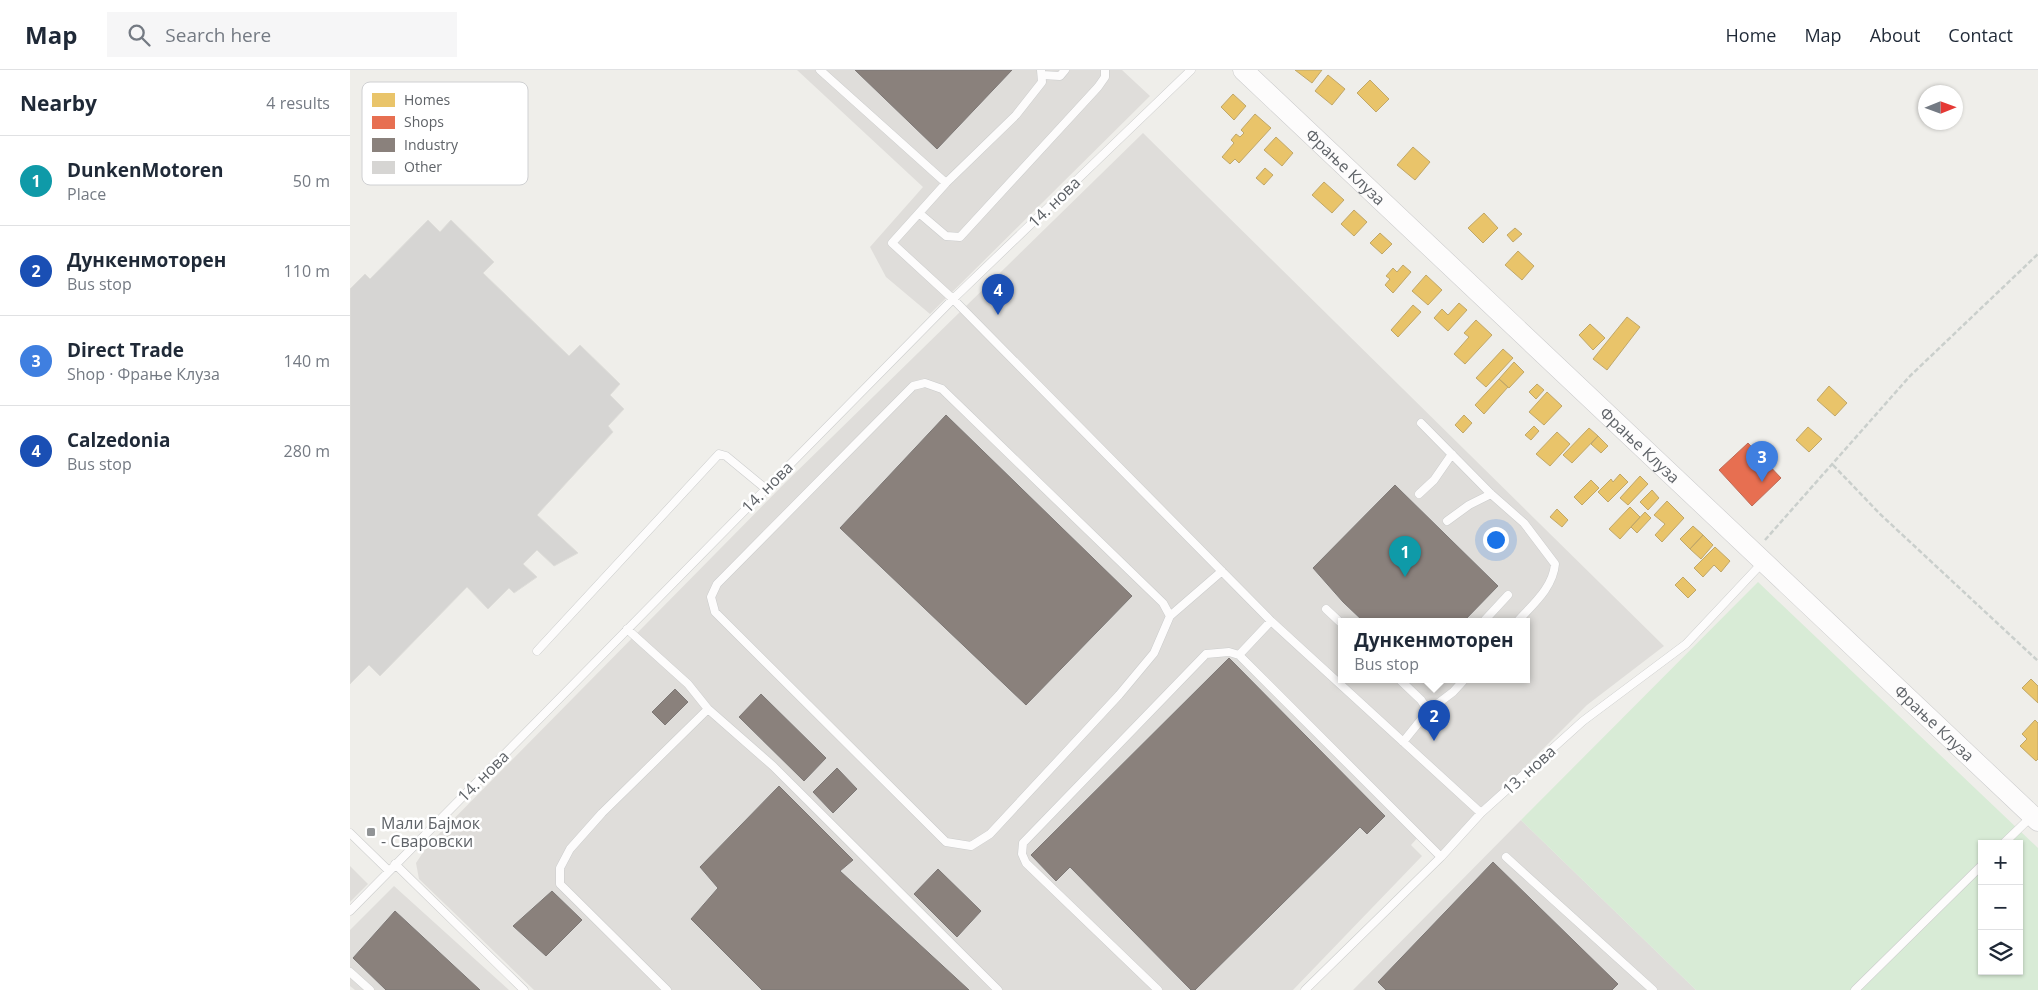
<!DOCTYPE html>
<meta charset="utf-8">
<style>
:root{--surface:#fff;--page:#f6f6f7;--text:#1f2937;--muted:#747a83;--line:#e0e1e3;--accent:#919496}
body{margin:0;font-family:"Open Sans",sans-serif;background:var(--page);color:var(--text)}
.controls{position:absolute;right:15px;bottom:15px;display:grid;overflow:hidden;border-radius:0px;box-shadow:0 1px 4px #0004}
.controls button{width:45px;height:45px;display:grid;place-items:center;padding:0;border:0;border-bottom:1px solid var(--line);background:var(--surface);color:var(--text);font:25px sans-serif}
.compass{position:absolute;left:1568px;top:15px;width:45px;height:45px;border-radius:50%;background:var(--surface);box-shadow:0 1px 4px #0004;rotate:89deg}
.you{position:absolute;left:1145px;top:469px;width:18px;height:18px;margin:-12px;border:4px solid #fff;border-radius:50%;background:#1a73e8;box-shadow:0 0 0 8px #1a73e833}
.badge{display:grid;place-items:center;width:32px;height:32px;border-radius:50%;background:var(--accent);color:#fff;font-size:16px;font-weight:700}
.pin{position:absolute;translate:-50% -41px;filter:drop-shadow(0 1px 2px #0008)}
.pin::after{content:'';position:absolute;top:26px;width:18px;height:15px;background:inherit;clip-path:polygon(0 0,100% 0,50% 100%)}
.popup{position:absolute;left:988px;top:548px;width:192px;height:65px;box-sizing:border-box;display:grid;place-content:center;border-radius:0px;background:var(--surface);filter:drop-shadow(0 1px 4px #0005);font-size:16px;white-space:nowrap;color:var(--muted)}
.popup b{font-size:19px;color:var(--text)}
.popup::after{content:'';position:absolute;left:50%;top:100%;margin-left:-10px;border:10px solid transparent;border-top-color:var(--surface)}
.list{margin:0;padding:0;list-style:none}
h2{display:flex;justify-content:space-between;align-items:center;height:65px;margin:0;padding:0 20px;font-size:21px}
h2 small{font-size:16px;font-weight:400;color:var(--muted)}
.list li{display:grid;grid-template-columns:32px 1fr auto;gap:15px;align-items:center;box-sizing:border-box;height:90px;padding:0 20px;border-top:1px solid var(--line)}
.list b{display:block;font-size:19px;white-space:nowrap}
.list p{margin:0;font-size:16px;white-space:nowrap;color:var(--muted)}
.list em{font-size:16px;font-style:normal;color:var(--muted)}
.icon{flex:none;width:28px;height:28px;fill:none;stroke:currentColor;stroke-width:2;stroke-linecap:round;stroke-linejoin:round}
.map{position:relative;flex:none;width:1688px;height:920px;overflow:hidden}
header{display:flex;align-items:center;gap:30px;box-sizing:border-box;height:70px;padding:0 25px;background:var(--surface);border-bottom:1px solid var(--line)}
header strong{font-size:24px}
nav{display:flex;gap:28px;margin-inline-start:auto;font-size:18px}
.search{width:350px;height:45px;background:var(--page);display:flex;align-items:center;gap:12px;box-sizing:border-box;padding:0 18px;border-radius:0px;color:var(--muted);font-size:19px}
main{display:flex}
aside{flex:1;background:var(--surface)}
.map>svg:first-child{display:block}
.industrial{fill:#dfddda;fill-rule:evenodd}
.green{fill:#d8ebd6;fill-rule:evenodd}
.homes{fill:#e9c46a;stroke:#c0a769}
.shops{fill:#e76f51;stroke:#be6b58}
.industry{fill:#8a817c;stroke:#7d7876}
.building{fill:#d6d5d3;stroke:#deddd9}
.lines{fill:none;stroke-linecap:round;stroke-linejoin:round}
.service-casing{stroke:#cbcccc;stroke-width:9}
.secondary-casing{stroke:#cacacb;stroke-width:21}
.path{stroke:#cacfcc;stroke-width:2.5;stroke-dasharray:5 2.5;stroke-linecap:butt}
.service{stroke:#fdfcfc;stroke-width:8}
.secondary{stroke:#fdfcfc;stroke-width:20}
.poi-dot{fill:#919496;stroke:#fff;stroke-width:2}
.labels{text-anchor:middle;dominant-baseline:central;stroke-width:5;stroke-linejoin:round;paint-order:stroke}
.street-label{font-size:16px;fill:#5f6368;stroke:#fff}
.poi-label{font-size:16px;fill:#5f6368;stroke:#fff;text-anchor:start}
.key{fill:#fff;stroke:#cfd0d2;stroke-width:1}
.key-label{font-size:14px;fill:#5f6368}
</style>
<header>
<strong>Map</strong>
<div class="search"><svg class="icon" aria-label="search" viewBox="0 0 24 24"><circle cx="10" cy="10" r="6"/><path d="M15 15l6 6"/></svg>Search here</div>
<nav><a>Home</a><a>Map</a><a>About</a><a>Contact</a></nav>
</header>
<main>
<aside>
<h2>Nearby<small>4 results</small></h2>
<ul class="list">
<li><span class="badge" style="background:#0f9aa8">1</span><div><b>DunkenMotoren</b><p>Place</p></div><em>50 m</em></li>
<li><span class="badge" style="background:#1a4fb4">2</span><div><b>Дункенмоторен</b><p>Bus stop</p></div><em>110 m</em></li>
<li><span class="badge" style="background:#3f7fe0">3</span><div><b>Direct Trade</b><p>Shop · Фрање Клуза</p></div><em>140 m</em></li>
<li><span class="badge" style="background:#1a4fb4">4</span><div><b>Calzedonia</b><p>Bus stop</p></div><em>280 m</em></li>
</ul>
</aside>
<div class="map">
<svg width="1688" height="920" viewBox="0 0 1688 920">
<rect width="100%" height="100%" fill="#efeeea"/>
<!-- industrial -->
<path class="industrial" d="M 447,0 L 772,0 L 800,26 L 580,244 L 536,207 L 520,177 L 573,117 Z
M 793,63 L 1314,576 L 1237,635 L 1091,781 L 1072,763 L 1061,775 L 1072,786 L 943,920 L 184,920 L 69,809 L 66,793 L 78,775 L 436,412 ZM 992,552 L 1176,552 L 1176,610 L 992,610 Z
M 1171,750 L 1346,920 L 1003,920 Z
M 0,796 L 18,814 L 0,832 Z
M 44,816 L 159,920 L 5,920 L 0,916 L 0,860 Z"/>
<!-- green -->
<path class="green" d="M 1408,512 L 1688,778 L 1688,920 L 1346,920 L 1171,750 ZM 1632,774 L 1669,774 L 1669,901 L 1632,901 Z"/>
<!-- homes -->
<path class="homes" d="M 945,0 L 972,0 L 962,13 Z
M 978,5 L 995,19 L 982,35 L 965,21 Z
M 1020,10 L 1039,29 L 1026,42 L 1007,23 Z
M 883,24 L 896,36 L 884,50 L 871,37 Z
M 905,44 L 921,58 L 889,93 L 885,89 L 880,94 L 872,87 L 884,73 L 881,70 L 886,64 L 890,67 L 894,63 L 891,60 Z
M 926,67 L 943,83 L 932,96 L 914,80 Z
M 1063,77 L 1080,92 L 1065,110 L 1047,95 Z
M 915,98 L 923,105 L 914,115 L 906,108 Z
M 974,112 L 994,130 L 982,143 L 962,125 Z
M 1004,140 L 1017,152 L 1004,166 L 991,154 Z
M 1134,143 L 1148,158 L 1133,173 L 1118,158 Z
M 1165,158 L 1172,164 L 1163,172 L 1157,165 Z
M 1030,163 L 1042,174 L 1032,184 L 1020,173 Z
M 1168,181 L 1184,196 L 1172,210 L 1155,195 Z
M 1053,195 L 1061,202 L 1043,223 L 1035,215 L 1040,209 L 1036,206 L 1043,198 L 1047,202 Z
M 1076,205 L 1092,220 L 1078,235 L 1062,221 Z
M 1109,233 L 1117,240 L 1098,261 L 1084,248 L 1092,239 L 1098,245 Z
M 1063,235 L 1071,242 L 1048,267 L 1041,260 Z
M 1277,247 L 1290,257 L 1257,300 L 1243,289 Z
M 1126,250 L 1142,265 L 1115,294 L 1104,284 L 1119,267 L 1114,263 Z
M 1240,254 L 1255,268 L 1243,280 L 1229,265 Z
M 1153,279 L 1163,288 L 1136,317 L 1126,308 Z
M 1164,292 L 1174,302 L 1159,318 L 1149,309 Z
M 1149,309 L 1158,317 L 1134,344 L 1125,335 Z
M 1187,314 L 1194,320 L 1186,329 L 1179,322 Z
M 1479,316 L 1497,333 L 1485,346 L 1467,330 Z
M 1197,322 L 1212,336 L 1194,355 L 1179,342 Z
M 1114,345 L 1122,353 L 1113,363 L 1105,355 Z
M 1184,356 L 1189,361 L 1181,370 L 1175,365 Z
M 1458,357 L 1472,369 L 1459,382 L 1446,370 Z
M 1239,358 L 1248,366 L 1222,393 L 1213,385 Z
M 1207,362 L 1220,374 L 1200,396 L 1186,384 Z
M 1248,366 L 1258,376 L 1251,383 L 1241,374 Z
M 1270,404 L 1278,412 L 1258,432 L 1248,422 L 1261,409 L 1263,412 Z
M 1290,406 L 1298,414 L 1278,435 L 1270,428 Z
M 1241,410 L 1249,418 L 1232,435 L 1224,427 Z
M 1302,420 L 1309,428 L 1298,440 L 1290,432 Z
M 1317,431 L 1334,448 L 1312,472 L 1305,465 L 1315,454 L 1304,445 Z
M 1280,437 L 1290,447 L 1270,469 L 1259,459 Z
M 1207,439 L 1218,450 L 1212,457 L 1200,447 Z
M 1295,442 L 1301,448 L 1287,463 L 1281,457 Z
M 1343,456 L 1353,465 L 1340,479 L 1330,469 Z
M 1353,465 L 1363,475 L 1351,489 L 1340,479 Z
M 1365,477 L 1380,491 L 1371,502 L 1364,495 L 1353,507 L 1344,498 Z
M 1333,507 L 1346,520 L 1338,528 L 1325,515 Z
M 1681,609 L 1688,616 L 1688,633 L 1672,618 Z
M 1685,650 L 1688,653 L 1688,689 L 1686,691 L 1670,676 L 1677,669 L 1672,664 Z"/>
<!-- shops -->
<path class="shops" d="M 1398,373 L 1431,408 L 1402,436 L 1369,400 Z"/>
<!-- industry -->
<path class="industry" d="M 505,0 L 662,0 L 587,79 Z
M 596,345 L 782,526 L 676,635 L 490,458 Z
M 1045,415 L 1148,516 L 1113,552 L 1014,552 L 993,532 L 963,498 Z
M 879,588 L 1035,746 L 1017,764 L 1010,757 L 845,920 L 841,920 L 720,797 L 706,811 L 681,785 Z
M 325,619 L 338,632 L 315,655 L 302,642 Z
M 411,624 L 476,688 L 454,711 L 389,647 Z
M 487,698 L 507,719 L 483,743 L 463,722 Z
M 429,716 L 503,790 L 490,801 L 619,920 L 412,920 L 341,849 L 368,818 L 350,797 Z
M 1143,792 L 1268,914 L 1262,920 L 1036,920 L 1028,912 Z
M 588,799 L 631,841 L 607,867 L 564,824 Z
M 202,821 L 232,850 L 196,886 L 163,856 Z
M 45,841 L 130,920 L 36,920 L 3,888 Z"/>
<!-- building -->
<path class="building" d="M 78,150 L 90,162 L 101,150 L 144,192 L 133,203 L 219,286 L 230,275 L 270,314 L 260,325 L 274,339 L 258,356 L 263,362 L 187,445 L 228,483 L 204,496 L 187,480 L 173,494 L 187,507 L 164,523 L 159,518 L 138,539 L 117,517 L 30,606 L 19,595 L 0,614 L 0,219 L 15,204 L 20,209 Z"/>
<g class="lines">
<defs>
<path id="service" d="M 470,0 L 596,113 L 542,173 L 603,229 L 921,551 L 1131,743
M 692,5 L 710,6 L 715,0
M 596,113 L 666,45 L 692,12 L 691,0
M 569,143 L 596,166 L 610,167 L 748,17 L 755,7 L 755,0
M 1071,353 L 1141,424 L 1174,453 L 1205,494 C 1203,518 1182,535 1167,552
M 1069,424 L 1084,410 L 1102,384
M 1097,451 L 1119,435 L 1141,424
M 976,539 L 992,554
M 820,546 L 813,533 L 592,319 L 575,313 L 563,316 L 367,514 L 361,527 L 365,542 L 596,772 L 621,776 L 640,764 L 769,625 L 804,583 L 820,546 L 872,501
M 1133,552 L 1158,525
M 277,559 L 338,614 L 358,639 L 423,696 L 648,920
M 187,581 L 369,384 L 376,386 L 416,419
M 889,585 L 921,551
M 1050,610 L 1071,630 L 1078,641 L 1053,672
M 1078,641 L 1103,622 L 1114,610
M 0,763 L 39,801
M 1653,774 L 1681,747
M 1156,787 L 1303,920
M 45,794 L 174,920
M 0,841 L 603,229 L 841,0
M 0,902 L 20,920
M 317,920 L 210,814 L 210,798 L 220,779 L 252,743 L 358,639
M 808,920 L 676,793 L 672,784 L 673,773 L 856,584 L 879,582 L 889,585 L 1091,787
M 955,920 L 1091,787 L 1131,743 L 1233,651 L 1336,574 L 1413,492
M 1505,920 L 1632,795"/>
<g id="secondary">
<path id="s1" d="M 893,0 L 1688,751"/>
</g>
</defs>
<!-- service casing -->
<use href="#service" class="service-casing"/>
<!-- secondary casing -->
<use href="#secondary" class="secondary-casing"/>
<!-- path -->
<path class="path" d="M 1483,395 L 1530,444 L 1688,591
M 1415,470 L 1560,306 L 1688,184"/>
<!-- service -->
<use href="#service" class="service"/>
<!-- secondary -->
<use href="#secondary" class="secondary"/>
</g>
<!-- markers -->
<rect class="poi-dot" x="16" y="757" width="10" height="10" rx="2.5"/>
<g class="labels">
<!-- street labels -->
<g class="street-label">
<text stroke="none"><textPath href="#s1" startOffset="141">Фрање Клуза</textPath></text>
<text transform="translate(704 132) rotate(-44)">14. нова</text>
<text stroke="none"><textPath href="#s1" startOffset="546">Фрање Клуза</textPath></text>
<text transform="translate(417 417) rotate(-45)">14. нова</text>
<text stroke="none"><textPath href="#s1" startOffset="951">Фрање Клуза</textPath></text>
<text transform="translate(1179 700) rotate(-42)">13. нова</text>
<text transform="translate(133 706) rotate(-45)">14. нова</text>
</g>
<!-- poi labels -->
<g class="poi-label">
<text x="31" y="753">Мали Бајмок<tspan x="31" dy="18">- Сваровски</tspan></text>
</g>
</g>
<!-- legend -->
<rect x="12" y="12" width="166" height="103" rx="8" class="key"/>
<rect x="22" y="23" width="23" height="14" fill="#e9c46a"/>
<rect x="22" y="46" width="23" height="13" fill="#e76f51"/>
<rect x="22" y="68" width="23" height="14" fill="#8a817c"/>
<rect x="22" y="91" width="23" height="13" fill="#d6d5d3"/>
<g class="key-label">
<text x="54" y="35">Homes</text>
<text x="54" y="57">Shops</text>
<text x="54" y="80">Industry</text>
<text x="54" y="102">Other</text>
</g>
</svg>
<div class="controls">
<button>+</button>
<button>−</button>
<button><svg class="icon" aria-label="layers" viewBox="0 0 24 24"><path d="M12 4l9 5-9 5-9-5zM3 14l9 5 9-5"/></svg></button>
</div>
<svg class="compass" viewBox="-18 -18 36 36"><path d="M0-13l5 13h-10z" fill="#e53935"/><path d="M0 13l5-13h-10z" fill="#747a83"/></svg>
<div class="you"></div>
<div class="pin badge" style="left:1055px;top:507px;background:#0f9aa8">1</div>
<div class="pin badge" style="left:1084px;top:671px;background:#1a4fb4">2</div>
<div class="popup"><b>Дункенмоторен</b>Bus stop</div>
<div class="pin badge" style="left:1412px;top:412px;background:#3f7fe0">3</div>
<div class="pin badge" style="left:648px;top:245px;background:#1a4fb4">4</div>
</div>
</main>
